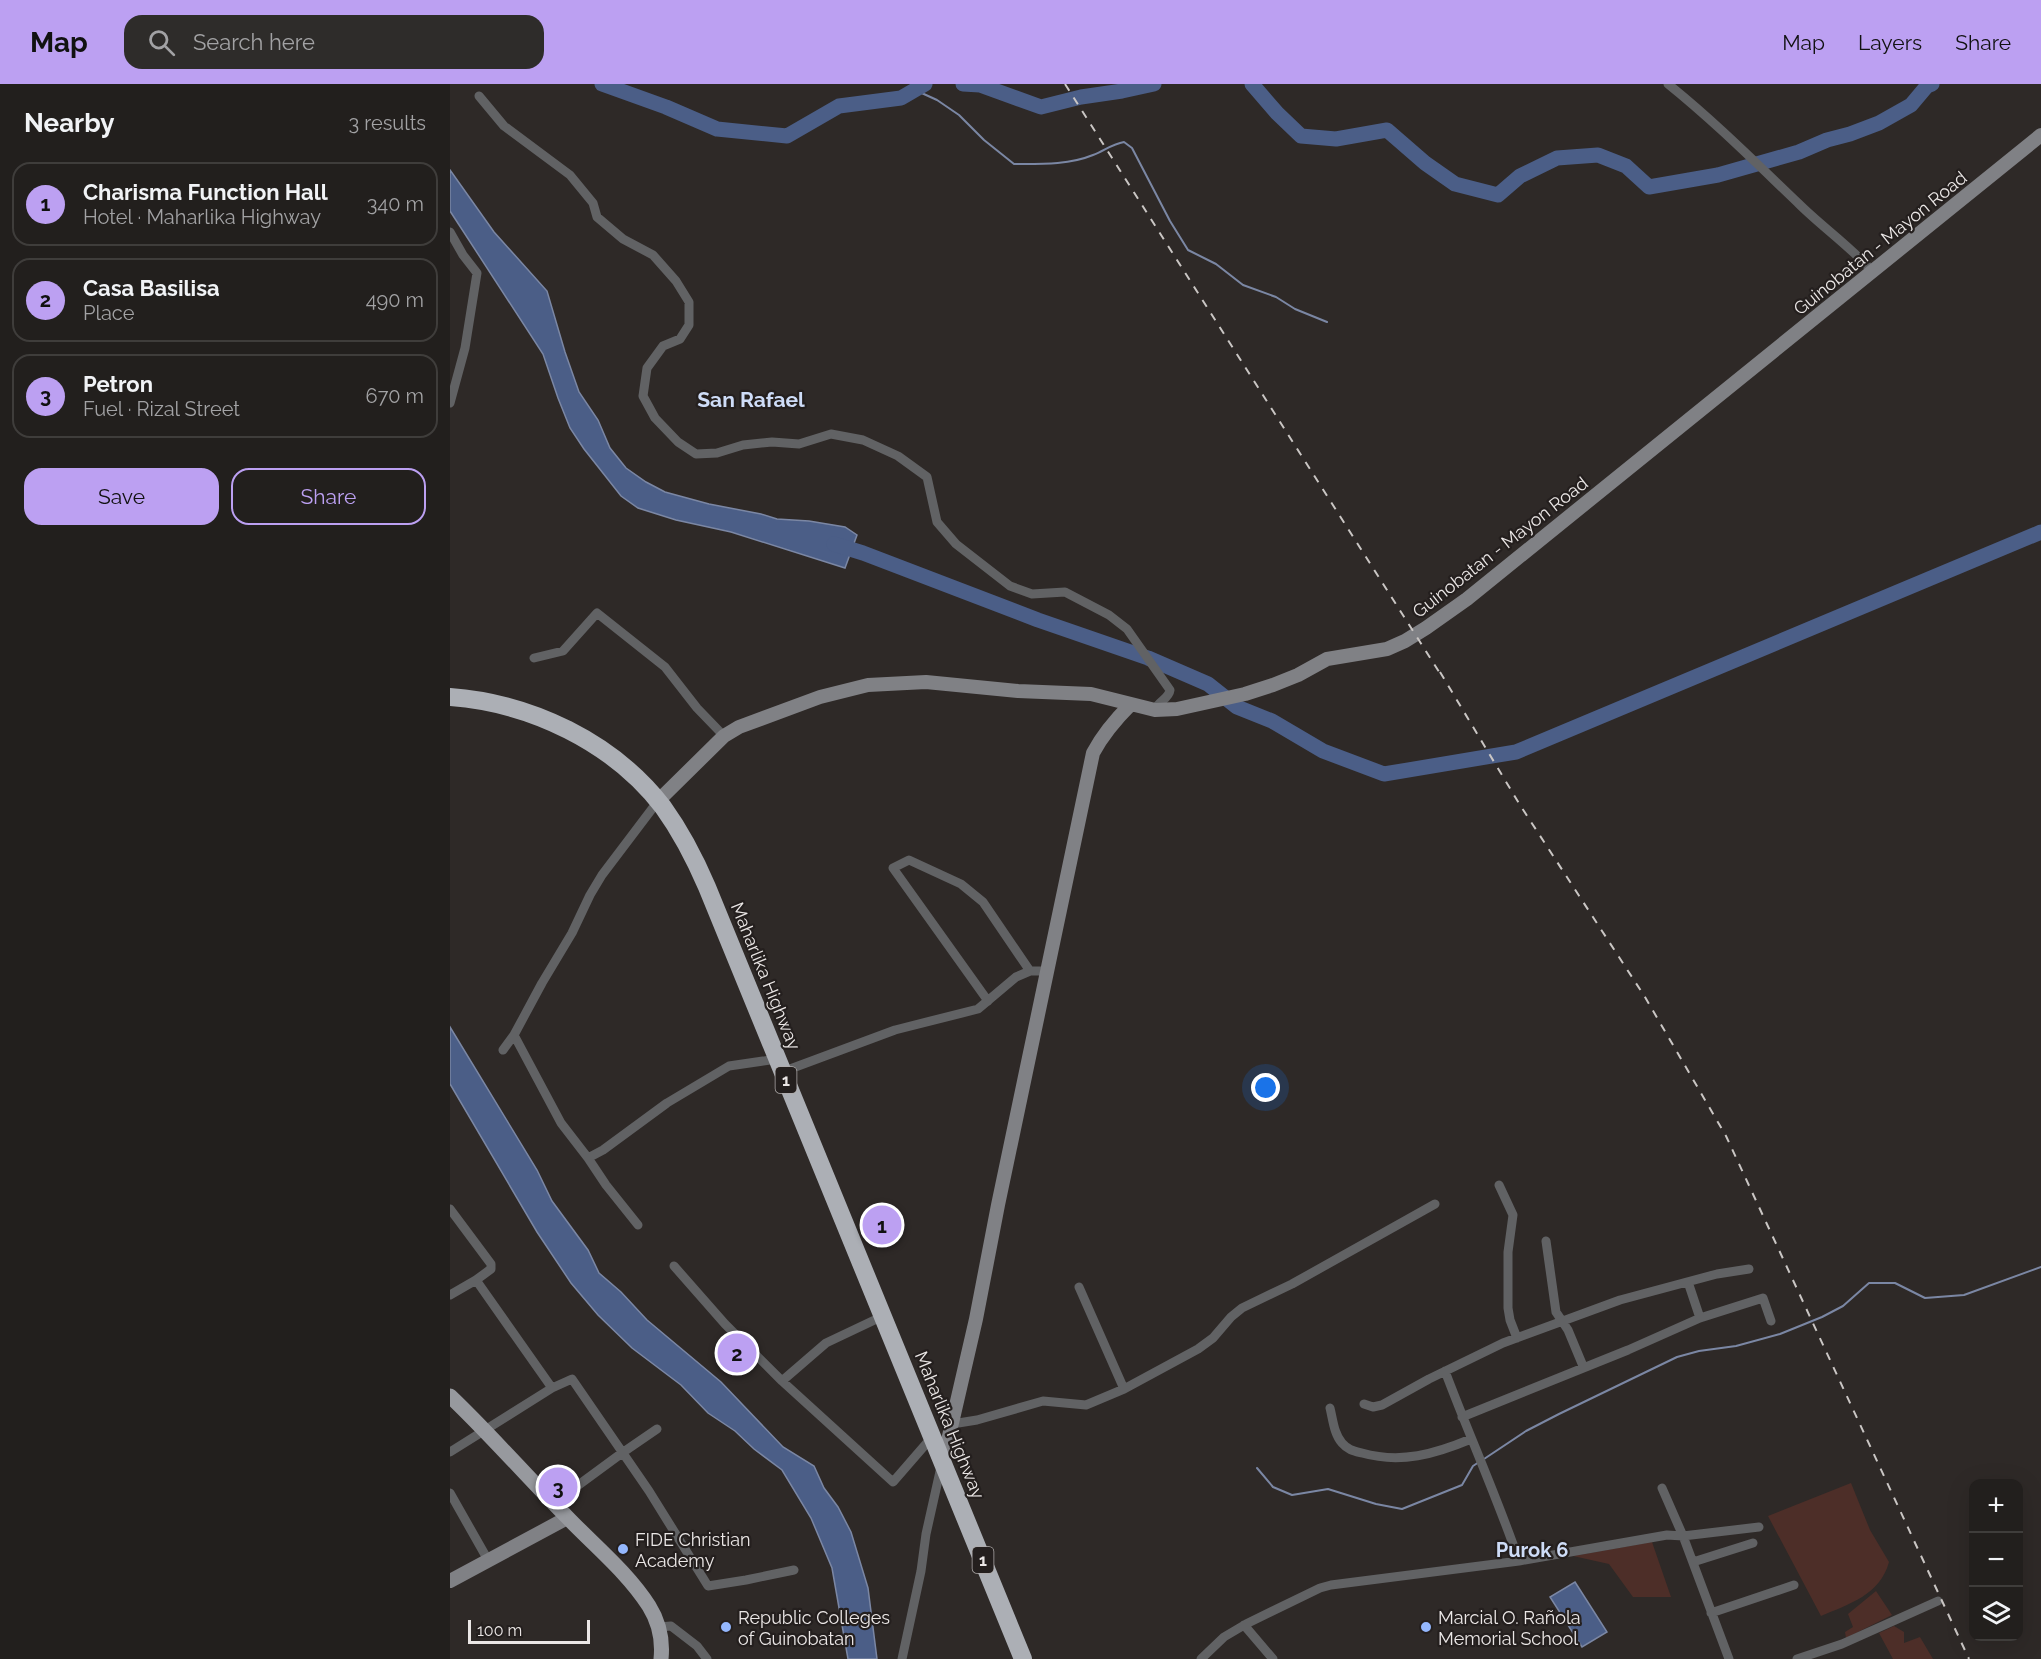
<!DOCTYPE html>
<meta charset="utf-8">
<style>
:root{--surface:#221f1d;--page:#2e2c2a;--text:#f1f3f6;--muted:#a2a2a4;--line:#3f3d3b;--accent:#bca0f2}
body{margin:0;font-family:Raleway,sans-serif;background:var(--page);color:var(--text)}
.controls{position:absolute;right:18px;bottom:18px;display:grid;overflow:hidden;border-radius:12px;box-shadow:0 6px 24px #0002}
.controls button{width:54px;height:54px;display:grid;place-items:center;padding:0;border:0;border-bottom:2px solid var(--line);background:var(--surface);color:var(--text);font:30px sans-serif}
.scale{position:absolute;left:18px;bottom:15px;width:122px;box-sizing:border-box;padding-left:6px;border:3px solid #ebe7e6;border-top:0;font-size:16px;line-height:21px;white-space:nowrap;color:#ebe7e6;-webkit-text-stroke:4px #241f1e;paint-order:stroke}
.you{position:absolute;left:816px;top:1004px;width:21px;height:21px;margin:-15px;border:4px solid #fff;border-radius:50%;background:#1a73e8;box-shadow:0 0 0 9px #1a73e833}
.badge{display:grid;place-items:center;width:39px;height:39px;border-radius:50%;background:var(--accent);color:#111;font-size:20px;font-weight:700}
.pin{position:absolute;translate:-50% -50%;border:3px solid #fff;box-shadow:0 2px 6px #0006}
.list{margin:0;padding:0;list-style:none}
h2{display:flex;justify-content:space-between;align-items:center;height:78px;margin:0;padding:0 24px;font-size:26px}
h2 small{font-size:20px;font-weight:400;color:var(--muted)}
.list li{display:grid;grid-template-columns:39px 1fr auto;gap:18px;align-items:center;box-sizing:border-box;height:84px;margin:0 12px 12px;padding:0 12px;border:2px solid var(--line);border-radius:18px}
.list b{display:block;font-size:22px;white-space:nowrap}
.list p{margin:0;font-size:20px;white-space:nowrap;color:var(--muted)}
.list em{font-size:20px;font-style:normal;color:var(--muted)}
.actions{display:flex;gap:12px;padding:18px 24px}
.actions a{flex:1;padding:14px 0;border:2px solid var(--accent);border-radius:18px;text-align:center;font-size:21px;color:var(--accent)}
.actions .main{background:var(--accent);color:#111}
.icon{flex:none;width:33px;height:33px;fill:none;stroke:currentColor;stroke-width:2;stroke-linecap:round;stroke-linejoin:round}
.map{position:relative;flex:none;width:1591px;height:1575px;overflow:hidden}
header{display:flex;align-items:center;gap:36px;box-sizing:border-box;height:84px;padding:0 30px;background:var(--accent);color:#111}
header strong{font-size:28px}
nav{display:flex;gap:33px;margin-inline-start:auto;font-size:21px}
.search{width:420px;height:54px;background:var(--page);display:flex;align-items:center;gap:15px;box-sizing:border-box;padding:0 21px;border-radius:18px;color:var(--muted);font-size:22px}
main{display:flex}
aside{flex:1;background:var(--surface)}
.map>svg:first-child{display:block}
.green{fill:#4d2e28}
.water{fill:#4b5e87;stroke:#7b87a4;stroke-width:1.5}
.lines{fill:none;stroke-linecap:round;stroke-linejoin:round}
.stream{stroke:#7b87a4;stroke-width:2}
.river{stroke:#4b5e87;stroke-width:15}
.street{stroke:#616264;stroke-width:9}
.secondary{stroke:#808185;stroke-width:14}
.primary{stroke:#97999e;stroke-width:15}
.highway{stroke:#acafb5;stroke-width:18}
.rail{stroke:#cac6c4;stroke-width:2;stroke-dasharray:8 8;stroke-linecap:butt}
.poi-dot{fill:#94b7fd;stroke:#241f1e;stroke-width:2}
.labels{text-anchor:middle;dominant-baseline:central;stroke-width:4.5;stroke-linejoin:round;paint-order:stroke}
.shield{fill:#241f1e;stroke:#afabaa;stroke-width:1.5}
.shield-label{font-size:16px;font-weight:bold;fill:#ebe7e6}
.street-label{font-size:18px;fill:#ebe7e6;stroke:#241f1e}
.poi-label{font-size:18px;fill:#ebe7e6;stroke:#241f1e;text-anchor:start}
.neighbourhood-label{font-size:20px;font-weight:bold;fill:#cedcf7;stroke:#241f1e}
.quarter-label{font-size:21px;font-weight:bold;fill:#cedcf7;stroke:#241f1e}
</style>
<header>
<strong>Map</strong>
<div class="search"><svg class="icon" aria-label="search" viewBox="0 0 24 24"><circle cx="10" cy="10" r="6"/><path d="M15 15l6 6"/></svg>Search here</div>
<nav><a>Map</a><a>Layers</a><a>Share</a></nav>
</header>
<main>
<aside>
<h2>Nearby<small>3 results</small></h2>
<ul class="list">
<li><span class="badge">1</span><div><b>Charisma Function Hall</b><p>Hotel · Maharlika Highway</p></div><em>340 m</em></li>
<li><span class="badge">2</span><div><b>Casa Basilisa</b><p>Place</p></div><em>490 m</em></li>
<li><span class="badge">3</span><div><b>Petron</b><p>Fuel · Rizal Street</p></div><em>670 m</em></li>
</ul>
<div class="actions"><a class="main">Save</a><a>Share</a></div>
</aside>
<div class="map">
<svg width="1591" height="1575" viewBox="0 0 1591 1575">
<rect width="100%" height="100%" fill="#2e2927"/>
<!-- green -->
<path class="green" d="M 1401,1399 L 1420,1446 L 1439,1478 C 1430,1511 1399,1520 1371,1532 L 1318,1432 Z
M 1202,1458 L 1221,1513 L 1183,1513 L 1159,1480 L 1123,1472 Z
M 1426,1507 L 1442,1531 L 1396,1554 L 1395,1548 L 1403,1543 L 1398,1530 Z
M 1444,1542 L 1454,1548 L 1454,1559 L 1470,1553 L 1483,1575 L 1443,1575 L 1429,1549 Z"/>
<!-- water -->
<path class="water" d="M 0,86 L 44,148 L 97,207 L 115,268 L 129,308 L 148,336 L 160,364 L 176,384 L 196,398 L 215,408 L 259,420 L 311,430 L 327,435 L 359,437 L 395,443 L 407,451 L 395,484 L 281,448 L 226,436 L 188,424 L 171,412 L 134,365 L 120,344 L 108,314 L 93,270 L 0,127 Z
M 0,943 L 87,1086 L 102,1117 L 138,1166 L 149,1189 L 171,1208 L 197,1236 L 271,1298 L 333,1363 L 364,1382 L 374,1404 L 388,1423 L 401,1448 L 418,1504 L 427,1575 L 398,1575 L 382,1484 L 361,1434 L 332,1386 L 304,1365 L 285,1347 L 258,1329 L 231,1301 L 182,1264 L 148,1231 L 121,1199 L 87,1148 L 0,1000 Z
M 1125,1498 L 1157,1548 L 1132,1563 L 1100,1513 Z"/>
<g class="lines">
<!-- stream -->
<path class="stream" d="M 465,6 L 487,16 L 509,31 L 534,56 L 564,80 C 590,80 619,81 643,71 C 654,67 662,60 674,58 L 682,64 L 720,137 L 738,166 L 766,180 L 793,201 L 826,213 L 845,225 L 877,238
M 1034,1375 L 1076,1347 L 1109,1330 L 1227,1273 L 1249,1267 L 1286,1262 L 1330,1250 L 1372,1233 L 1393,1222 L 1419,1199 L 1445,1199 L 1475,1214 L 1514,1211 L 1591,1183
M 807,1384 L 823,1403 L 842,1411 L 878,1405 L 926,1420 L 952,1425 L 1012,1401 L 1023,1382 L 1029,1378"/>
<!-- river -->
<path class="river" d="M 152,0 L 216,23 L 267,45 L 337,52 L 389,22 L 451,14 L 475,0
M 513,0 L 530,1 L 591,23 L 631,13 L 672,7 L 704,0
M 802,0 L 827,29 L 851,52 L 886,55 L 937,46 L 975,79 L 1005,100 L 1048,111 L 1070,92 L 1107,74 L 1148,71 L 1176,82 L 1199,103 L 1268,91 L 1349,68 L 1377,56 L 1400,50 L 1429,39 L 1461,21 L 1477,2 L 1482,0
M 384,460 L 413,469 L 588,536 L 698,574 L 758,600 L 787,623 L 822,637 L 873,667 L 934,690 L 1066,668 L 1591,448"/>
<!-- street -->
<path class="street" d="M 1218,0 C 1264,37 1305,78 1348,119 C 1372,143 1400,162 1423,188
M 29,12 L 54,42 L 120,91 L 143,119 L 147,133 L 173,155 L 203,171 L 226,197 L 239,218 L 239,241 L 230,255 L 213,262 L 197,284 L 193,312 L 205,334 L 228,358 L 246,370 L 267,369 L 293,361 L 322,358 L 349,360 L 381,350 L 413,356 L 448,372 L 477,393 L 487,438 L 506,460 L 560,502 L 582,510 L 615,508 L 659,531 L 677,545 L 720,606 C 719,615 708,617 705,626
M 0,148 L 13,171 L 27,189 L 15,264 L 0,319
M 84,574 L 113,567 L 147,529 L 215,583 L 247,624 L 274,652
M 538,917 L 443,784 L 459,776 L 511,800 L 533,818 L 580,887 L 599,887
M 64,951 L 111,1039 L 138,1074 L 156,1101 L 188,1141
M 53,966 L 64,951 L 92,899 L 122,849 L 140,811 L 152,791 L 208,717
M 332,988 L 445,946 L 528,925 L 566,893 L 580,887
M 138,1074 L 153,1066 L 217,1019 L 279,982 L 327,975
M 1049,1101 L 1063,1131 L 1058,1168 L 1058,1224 L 1060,1236 L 1067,1254
M 0,1125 L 41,1180 L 41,1185 L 26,1196 L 0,1211
M 1096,1157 L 1106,1228 L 1118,1246 L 1133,1282
M 224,1182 L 275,1240 L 332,1297 L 443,1398 L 482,1353
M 26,1196 L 102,1304
M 1238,1198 L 1250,1234
M 629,1203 L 674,1305
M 995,1287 C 1019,1351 1047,1413 1069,1477
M 332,1297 L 376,1259 L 433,1232
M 914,1320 L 923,1323 L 932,1321 L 979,1295 L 1053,1259 L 1170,1216 L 1267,1190 L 1299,1185
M 880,1324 C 883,1336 884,1350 892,1359 C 898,1366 904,1367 912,1369 C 951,1380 985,1370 1021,1355
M 1012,1333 L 1178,1266 L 1250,1234 L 1313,1214 L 1321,1237
M 502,1340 L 527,1336 L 593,1317 L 636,1321 L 674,1305 L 748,1265 L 763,1254 L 781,1233 L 792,1224 L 842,1200 L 985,1120
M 0,1368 L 102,1304 L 122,1295 L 199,1407 L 258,1502 L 296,1496 L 344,1486
M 1212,1404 L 1233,1452 L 1279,1575
M 0,1409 L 38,1476
M 104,1419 L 172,1369 L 207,1345
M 1243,1478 L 1303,1459
M 1261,1529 L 1344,1501
M 794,1541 L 823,1575
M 209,1543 L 221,1542 L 247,1562 L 257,1575
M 452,1575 L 471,1487 L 476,1450 L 491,1383
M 751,1575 L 774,1553 L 796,1540 L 870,1504 L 881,1501 L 1069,1477 L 1217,1451 L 1233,1452 L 1309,1443
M 1347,1575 L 1392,1560 L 1488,1517"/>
<!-- secondary -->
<path class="secondary" d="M 208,717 L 274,652 L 289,643 L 370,613 L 418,601 L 476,598 L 568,607 L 641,610 L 705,626 L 727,625 L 795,610 L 823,601 L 848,591 L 877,575 L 937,565 L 955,557 L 976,544 L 1017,515 L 1591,51
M 493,1378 L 526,1235 L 548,1121 L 643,669 C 653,650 666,635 681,620
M 0,1497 L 117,1434"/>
<!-- primary -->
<path class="primary" d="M 0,1312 C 41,1351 78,1394 118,1434 C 145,1462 178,1489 199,1522 C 209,1538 213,1556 211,1575"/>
<!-- highway -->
<path class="highway" d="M 0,613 C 81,619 163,658 213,723 C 231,748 245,775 257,803 L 573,1575"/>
<!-- rail -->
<path class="rail" d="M 615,0 L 993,594
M 990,588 L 1070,721 L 1195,913 L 1276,1052 L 1519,1575"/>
</g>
<!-- markers -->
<g class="poi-dot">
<circle cx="173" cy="1465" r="6"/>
<circle cx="276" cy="1543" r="6"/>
<circle cx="976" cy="1543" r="6"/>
</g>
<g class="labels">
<!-- shield labels -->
<g class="shield">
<rect x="325.5" y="983" width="21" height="26" rx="4.5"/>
<rect x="522.5" y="1463" width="21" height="26" rx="4.5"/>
</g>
<g class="shield-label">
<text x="336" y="996">1</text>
<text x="533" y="1476">1</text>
</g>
<!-- street labels -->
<g class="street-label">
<text transform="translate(1430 159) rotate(-39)">Guinobatan - Mayon Road</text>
<text transform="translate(1050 463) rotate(-38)">Guinobatan - Mayon Road</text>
<text transform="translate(316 892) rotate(68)">Maharlika Highway</text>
<text transform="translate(500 1341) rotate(68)">Maharlika Highway</text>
</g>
<!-- poi labels -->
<g class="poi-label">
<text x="185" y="1455">FIDE Christian<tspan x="185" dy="21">Academy</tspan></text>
<text x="288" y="1533">Republic Colleges<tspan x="288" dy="21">of Guinobatan</tspan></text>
<text x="988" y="1533">Marcial O. Rañola<tspan x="988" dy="21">Memorial School</tspan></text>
</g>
<!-- neighbourhood labels -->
<g class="neighbourhood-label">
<text x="1082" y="1466">Purok 6</text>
</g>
<!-- quarter labels -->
<g class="quarter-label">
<text x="301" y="315">San Rafael</text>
</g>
</g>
</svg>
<div class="controls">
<button>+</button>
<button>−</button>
<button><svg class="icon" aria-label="layers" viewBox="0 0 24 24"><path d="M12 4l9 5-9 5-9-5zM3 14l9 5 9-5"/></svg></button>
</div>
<div class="scale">100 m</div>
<div class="you"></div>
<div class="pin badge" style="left:432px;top:1141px">1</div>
<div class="pin badge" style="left:287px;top:1269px">2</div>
<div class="pin badge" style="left:108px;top:1403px">3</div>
</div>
</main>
